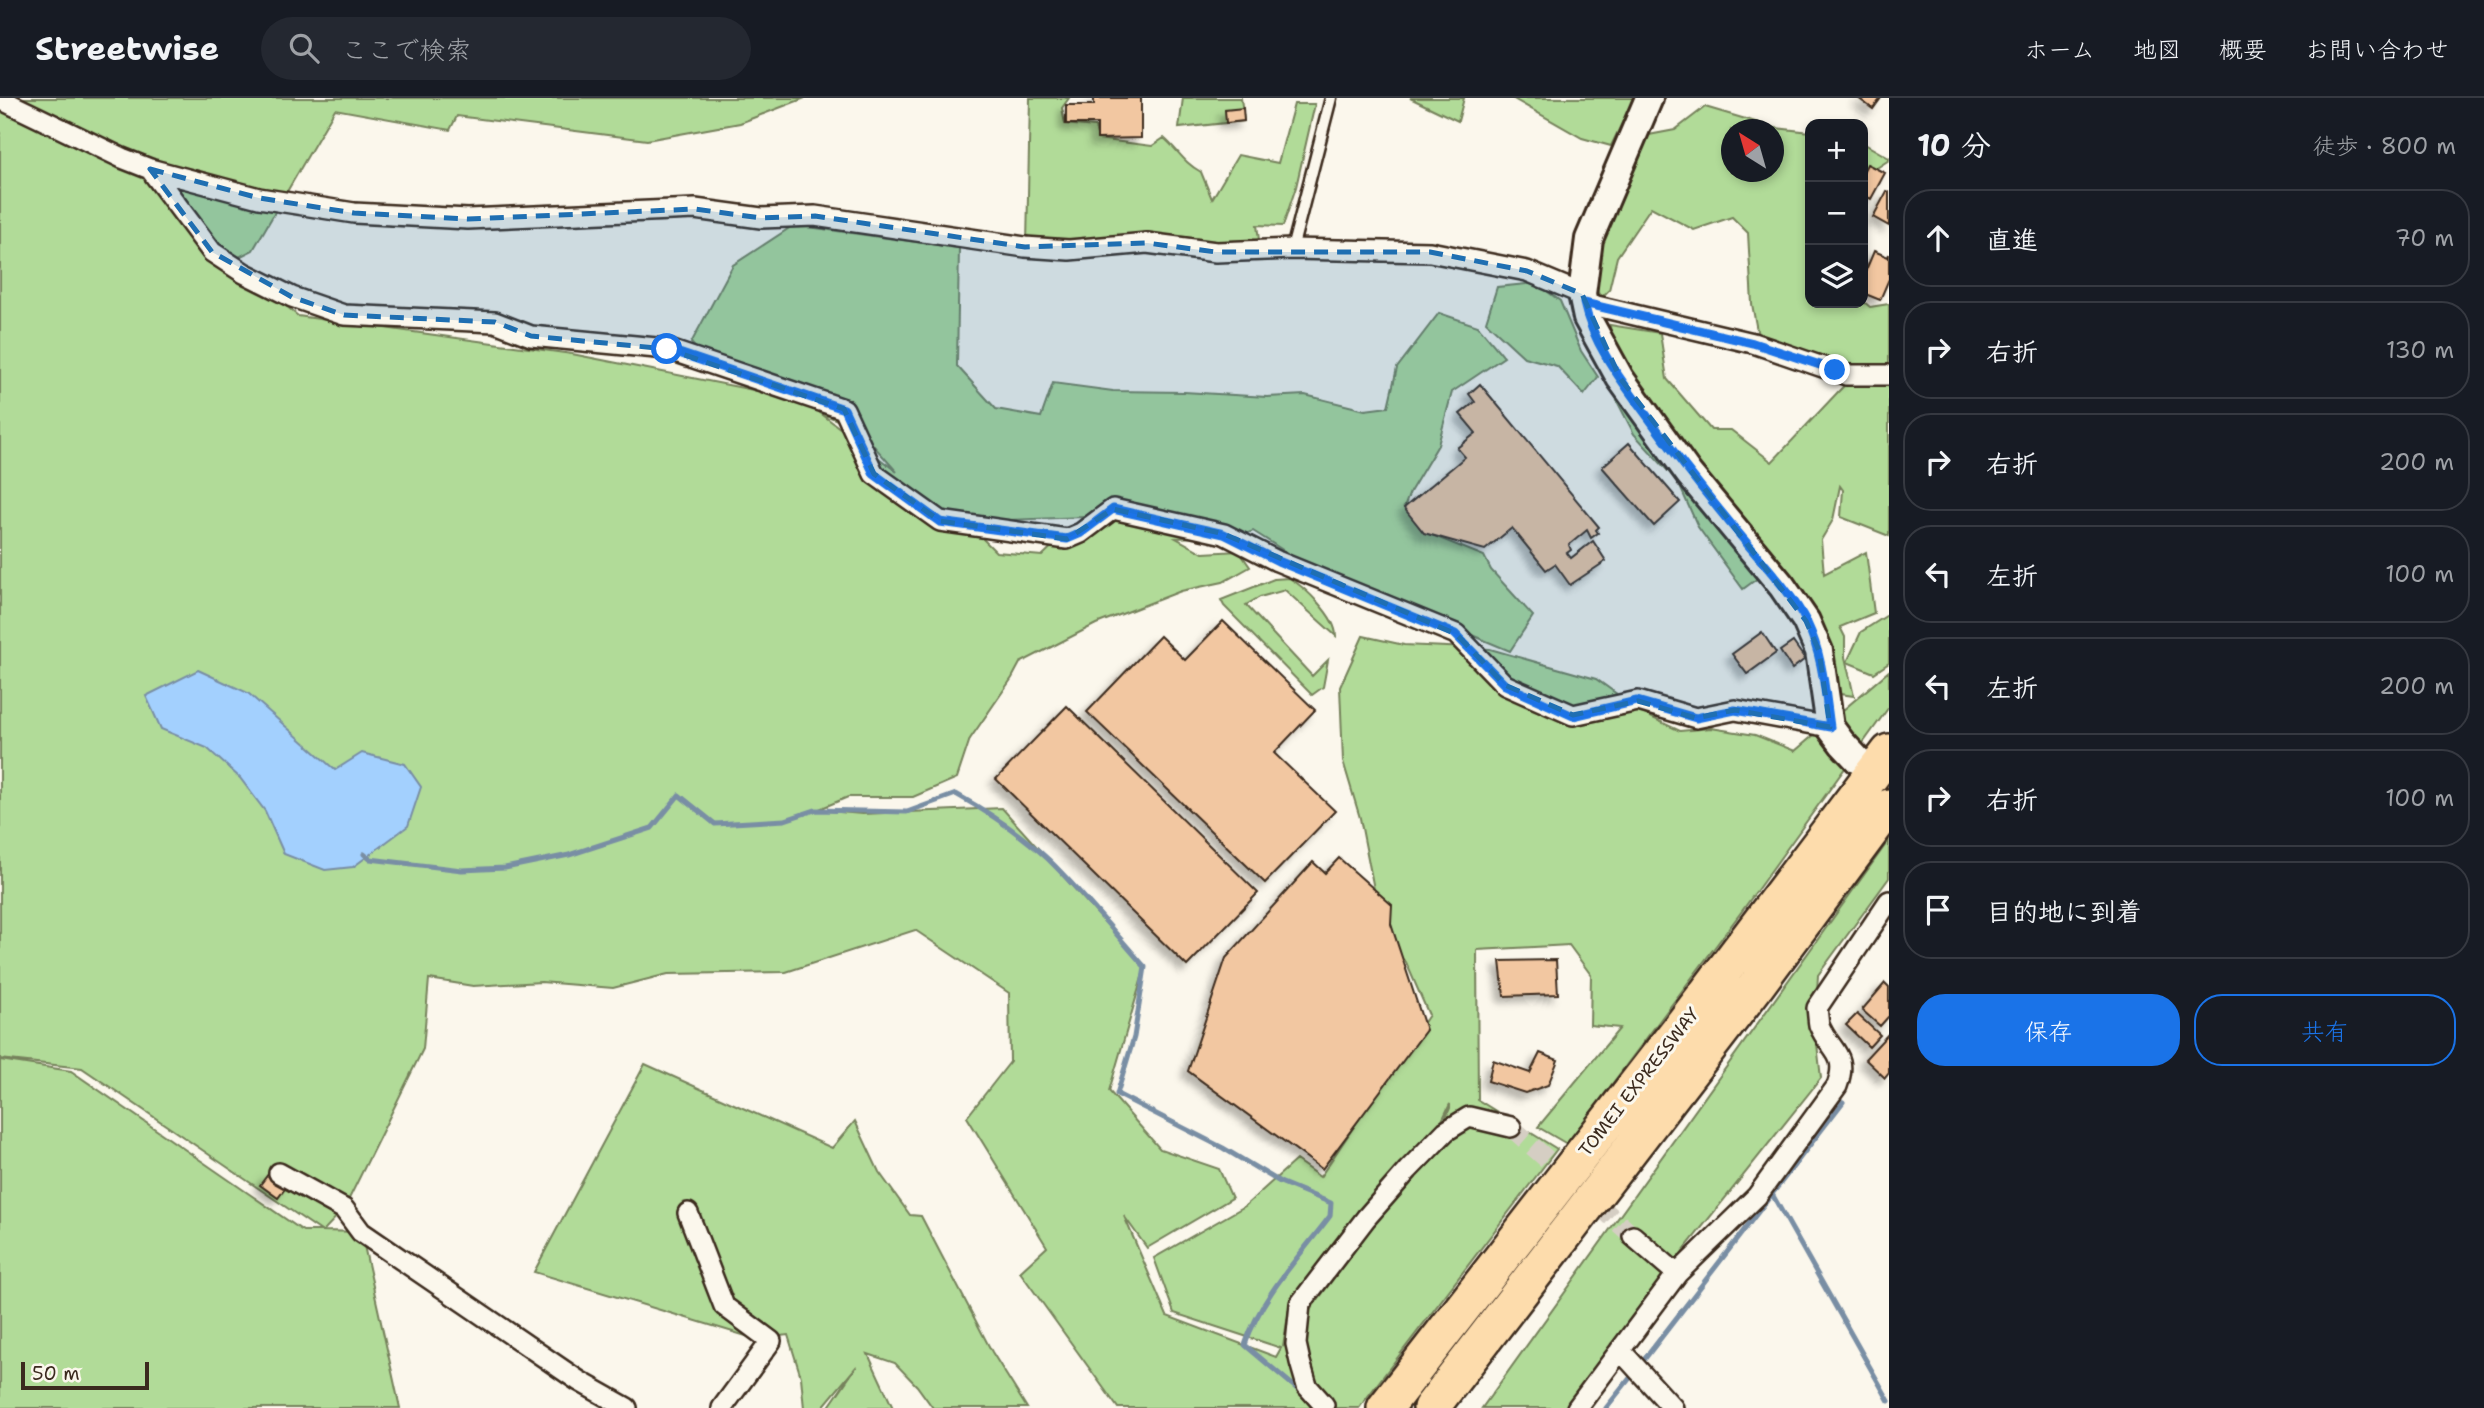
<!DOCTYPE html>
<html lang="ja">
<meta charset="utf-8">
<style>
:root{--surface:#171b24;--page:#242831;--text:#f1f3f6;--muted:#9ea1a6;--line:#363941;--accent:#1a73e8}
body{margin:0;font-family:"Shantell Sans","Klee One",sans-serif;background:var(--page);color:var(--text)}
.controls{position:absolute;right:21px;top:21px;display:grid;overflow:hidden;border-radius:14px;box-shadow:0 4px 10px #0003}
.controls button{width:63px;height:63px;display:grid;place-items:center;padding:0;border:0;border-bottom:2px solid var(--line);background:var(--surface);color:var(--text);font:35px sans-serif}
.compass{position:absolute;left:1721px;top:21px;width:63px;height:63px;border-radius:50%;background:var(--surface);box-shadow:0 4px 10px #0003;rotate:323deg}
.scale{position:absolute;left:21px;bottom:18px;width:128px;box-sizing:border-box;padding-left:7px;border:4px solid #3b2a1e;border-top:0;font-size:19px;line-height:24px;white-space:nowrap;color:#3b2a1e;-webkit-text-stroke:5px #fbf7ec;paint-order:stroke}
.stop{position:absolute;width:21px;height:21px;margin:-16px;border:5px solid #1a73e8;border-radius:50%;background:#fff}
.stop.end{background:#1a73e8;border-color:#fff;box-shadow:0 2px 7px #0008}
.list{margin:0;padding:0;list-style:none}
h2{display:flex;justify-content:space-between;align-items:center;height:91px;margin:0;padding:0 28px;font-size:30px}
h2 small{font-size:23px;font-weight:400;color:var(--muted)}
.list li{display:grid;grid-template-columns:46px 1fr auto;gap:21px;align-items:center;box-sizing:border-box;height:98px;margin:0 14px 14px;padding:0 14px;border:2px solid var(--line);border-radius:28px}
.list b{display:block;font-size:26px;white-space:nowrap}
.list em{font-size:23px;font-style:normal;color:var(--muted)}
.actions{display:flex;gap:14px;padding:21px 28px}
.actions a{flex:1;padding:16px 0;border:2px solid var(--accent);border-radius:28px;text-align:center;font-size:24px;color:var(--accent)}
.actions .main{background:var(--accent);color:#fff}
.icon{flex:none;width:38px;height:38px;fill:none;stroke:currentColor;stroke-width:2;stroke-linecap:round;stroke-linejoin:round}
.map{position:relative;flex:none;width:1889px;height:1310px;overflow:hidden}
header{display:flex;align-items:center;gap:42px;box-sizing:border-box;height:98px;padding:0 35px;background:var(--surface);border-bottom:2px solid var(--line)}
header strong{font-size:33px}
nav{display:flex;gap:38px;margin-inline-start:auto;font-size:24px}
.search{width:490px;height:63px;background:var(--page);display:flex;align-items:center;gap:18px;box-sizing:border-box;padding:0 24px;border-radius:38px;color:var(--muted);font-size:26px}
main{display:flex}
aside{flex:1;background:var(--surface)}
.map>svg:first-child{display:block}
.green{fill:#b1db98;stroke:#76825b;stroke-width:2;fill-rule:evenodd}
.water{fill:#a3d0fe;stroke:#798ea4;stroke-width:2}
.lines{fill:none;stroke-linecap:round;stroke-linejoin:round}
.stream{stroke:#798ea4;stroke-width:5}
.building{fill:#f2c7a1;stroke:#3b2a1e;stroke-width:2;filter:url(#shadow)}
.street-tunnel{stroke:#d5cec3;stroke-width:19;stroke-dasharray:19 10;stroke-linecap:butt}
.lane-casing{stroke:#3b2a1e;stroke-width:15}
.street-casing{stroke:#3b2a1e;stroke-width:24}
.secondary-casing{stroke:#3b2a1e;stroke-width:32}
.highway-casing{stroke:#3b2a1e;stroke-width:40}
.lane{stroke:#fbf7ec;stroke-width:10}
.street{stroke:#fbf7ec;stroke-width:19}
.secondary{stroke:#fbf7ec;stroke-width:26}
.highway{stroke:#fddcac;stroke-width:35}
.route{stroke:#1a73e8;stroke-width:9}
.marked{fill:#1f6fb2;fill-opacity:0.2;stroke:#1f6fb2;stroke-width:5;stroke-dasharray:14 9;stroke-linejoin:round}
.labels{text-anchor:middle;dominant-baseline:central;stroke-width:6;stroke-linejoin:round;paint-order:stroke}
.street-label{font-size:18px;fill:#3b2a1e;stroke:#fbf7ec}
</style>
<header>
<strong>Streetwise</strong>
<div class="search"><svg class="icon" aria-label="search" viewBox="0 0 24 24"><circle cx="10" cy="10" r="6"/><path d="M15 15l6 6"/></svg>ここで検索</div>
<nav><a>ホーム</a><a>地図</a><a>概要</a><a>お問い合わせ</a></nav>
</header>
<main>
<div class="map">
<svg width="1889" height="1310" viewBox="0 0 1889 1310">
<defs>
<filter id="shadow"><feDropShadow dx="-6" dy="6" stdDeviation="3.5" flood-color="#0004"/></filter>
</defs>
<rect width="100%" height="100%" fill="#fbf7ec"/>
<filter id="ink" filterUnits="userSpaceOnUse"><feTurbulence type="fractalNoise" baseFrequency=".0143" numOctaves="2"/><feDisplacementMap in="SourceGraphic" scale="14" xChannelSelector="R" yChannelSelector="G"/><feConvolveMatrix kernelMatrix="1 2 1 2 8 2 1 2 1" color-interpolation-filters="sRGB"/></filter>
<g filter="url(#ink)">
<!-- green -->
<path class="green" d="M 0,0 L 805,0 L 740,25 L 647,42 L 457,18 L 450,32 L 335,11 L 253,152 L 233,162 L 298,218 L 572,256 L 783,298 L 709,264 L 691,245 L 733,167 L 794,127 L 959,150 L 957,268 L 996,311 L 1041,319 L 1053,285 L 1113,293 L 1184,294 L 1267,299 L 1305,297 L 1365,312 L 1388,309 L 1397,270 L 1439,215 L 1478,228 L 1504,259 L 1452,294 L 1438,347 L 1410,394 L 1404,410 L 1429,436 L 1484,458 L 1491,472 L 1533,518 L 1510,553 L 1455,530 L 1415,508 L 1317,474 L 1253,433 L 1243,437 L 1176,440 L 1203,455 L 1239,453 L 1250,469 L 1223,484 L 1181,493 L 1096,526 L 1020,565 L 1012,580 L 970,641 L 957,680 L 913,699 L 848,699 L 817,712 L 862,716 L 1002,710 L 1145,869 L 1109,993 L 1160,1051 L 1219,1071 L 1232,1100 L 1147,1150 L 1124,1118 L 1167,1218 L 1276,1259 L 1281,1250 L 1174,1215 L 1154,1160 L 1245,1108 L 1296,1062 L 1320,1079 L 1429,917 L 1406,864 L 1385,847 L 1360,720 L 1343,663 L 1340,589 L 1363,538 L 1404,547 L 1490,551 L 1596,581 L 1646,617 L 1680,633 L 1711,630 L 1755,637 L 1795,653 L 1889,573 L 1889,609 L 1742,813 L 1567,1046 L 1538,1029 L 1620,930 L 1590,927 L 1591,877 L 1569,847 L 1477,852 L 1478,1002 L 1557,1051 L 1359,1310 L 1118,1310 L 1020,1174 L 1047,1149 L 967,1019 L 1010,964 L 1009,895 L 915,832 L 786,874 L 668,876 L 613,890 L 541,884 L 473,888 L 429,881 L 423,951 L 344,1111 L 323,1133 L 361,1134 L 400,1310 L 0,1310 L 0,962 L 71,973 L 303,1133 L 321,1133 L 82,970 L 0,961 ZM 819,314 L 837,322 L 849,320 L 897,374 ZM 1083,419 L 1042,458 L 996,454 L 968,426 L 962,424 ZM 1450,1006 L 1450,1010 L 1426,1066 L 1381,1116 L 1283,1249 L 1289,1211 L 1428,1052 Z
M 1030,0 L 1069,0 L 1062,10 L 1065,26 L 1095,29 L 1098,41 L 1152,48 L 1164,40 C 1179,53 1183,64 1201,74 L 1212,101 L 1238,57 L 1278,65 L 1294,6 L 1315,6 L 1296,89 L 1283,128 L 1257,127 L 1260,149 L 1027,146 Z
M 1183,0 L 1241,0 L 1244,23 L 1179,30 Z
M 1410,0 L 1464,0 L 1458,23 Z
M 1512,0 L 1634,0 L 1611,48 L 1582,40 Z
M 1705,9 L 1776,30 L 1810,34 L 1810,140 L 1808,143 L 1810,148 L 1810,205 L 1863,203 L 1870,209 L 1889,206 L 1889,438 L 1841,419 L 1843,392 L 1840,388 L 1833,422 L 1821,442 L 1824,476 L 1866,454 L 1874,515 L 1840,529 L 1845,539 L 1845,559 L 1854,598 L 1840,596 L 1782,488 L 1758,480 L 1743,491 L 1698,429 L 1678,384 L 1634,336 L 1617,303 L 1610,227 L 1660,235 L 1667,281 L 1711,332 L 1731,332 L 1772,364 L 1853,278 L 1758,238 L 1752,206 L 1748,135 L 1732,119 L 1694,132 L 1651,109 L 1617,159 L 1609,192 L 1601,200 L 1588,176 L 1642,43 L 1649,37 L 1675,32 ZM 1731,32 L 1773,32 L 1773,74 L 1731,74 Z
M 1863,45 L 1889,60 L 1889,62 L 1863,79 Z
M 1536,185 L 1560,203 L 1581,253 L 1598,279 L 1584,297 L 1557,268 L 1524,259 L 1486,224 L 1497,189 Z
M 1289,480 C 1305,489 1336,519 1336,538 L 1285,492 L 1260,499 L 1246,507 L 1312,578 L 1328,562 L 1323,589 L 1312,597 L 1224,508 L 1221,502 L 1274,481 Z
M 1889,516 L 1889,565 L 1874,575 L 1847,564 L 1861,534 Z
M 1889,742 L 1889,780 L 1818,877 L 1815,929 L 1821,980 L 1659,1183 L 1573,1310 L 1482,1310 Z
M 645,966 L 832,1050 L 855,1023 L 879,1074 L 910,1117 L 921,1118 L 992,1254 L 1027,1310 L 933,1310 L 917,1288 L 895,1265 L 868,1256 L 893,1310 L 828,1310 L 857,1268 L 822,1310 L 804,1310 L 801,1279 L 788,1237 L 756,1241 L 534,1174 Z"/>
<!-- water -->
<path class="water" d="M 198,572 L 248,595 L 335,672 L 362,655 L 405,666 L 421,689 L 408,728 L 353,769 L 325,772 L 284,756 L 265,713 L 240,680 L 207,650 L 161,631 L 146,598 Z"/>
<g class="lines">
<!-- stream -->
<path class="stream" d="M 364,756 L 370,761 L 462,772 L 505,770 L 569,757 L 652,730 L 679,697 L 715,726 L 785,722 L 815,712 L 907,714 L 956,696 C 988,714 1021,736 1048,761 C 1083,795 1113,833 1145,869 L 1134,939 L 1117,996 L 1223,1050 L 1280,1084 L 1331,1105 L 1330,1118 C 1300,1158 1261,1198 1245,1247 L 1302,1295
M 1772,1096 L 1889,1303
M 1640,1267 L 1843,1004
M 1606,1310 L 1634,1275"/>
</g>
<!-- building -->
<path class="building" d="M 1094,0 L 1141,0 L 1141,40 L 1097,41 L 1097,26 L 1066,26 L 1066,7 L 1094,7 Z
M 1858,0 L 1881,0 L 1873,11 Z
M 1243,10 L 1244,23 L 1226,25 L 1225,12 Z
M 1867,66 L 1885,75 L 1871,101 L 1863,97 L 1863,74 Z
M 1887,93 L 1889,94 L 1889,128 L 1873,119 Z
M 1874,153 L 1888,159 L 1889,156 L 1889,181 L 1880,202 L 1863,195 L 1863,179 Z
M 1480,286 L 1599,429 L 1596,432 L 1598,435 L 1591,440 L 1587,432 L 1569,447 L 1571,452 L 1567,455 L 1571,460 L 1593,443 L 1606,463 L 1570,487 L 1555,466 L 1546,472 L 1512,430 L 1485,452 L 1424,435 L 1404,410 L 1465,359 L 1457,350 L 1476,335 L 1460,316 L 1475,304 L 1469,296 Z
M 1629,345 L 1680,404 L 1654,428 L 1602,369 Z
M 1223,523 L 1315,612 L 1274,655 L 1335,713 L 1265,785 L 1087,614 L 1160,538 L 1185,562 Z
M 1762,534 L 1776,555 L 1747,576 L 1732,556 Z
M 1793,544 L 1805,561 L 1792,571 L 1780,553 Z
M 1067,608 L 1258,795 L 1187,868 L 996,681 Z
M 1339,760 L 1392,807 L 1391,826 L 1426,932 L 1322,1071 L 1188,973 L 1226,860 L 1313,764 L 1325,775 Z
M 1556,862 L 1558,896 L 1504,898 L 1500,863 Z
M 1885,885 L 1889,889 L 1889,918 L 1880,928 L 1862,912 Z
M 1857,916 L 1880,937 L 1869,949 L 1846,927 Z
M 1889,935 L 1889,975 L 1885,980 L 1865,961 Z
M 1540,955 L 1558,962 L 1548,987 L 1525,995 L 1488,983 L 1493,962 L 1530,975 Z
M 269,1075 L 287,1088 L 278,1100 L 260,1087 Z"/>
<g class="lines">
<!-- street-tunnel -->
<path class="street-tunnel" d="M 1511,1029 L 1633,1138"/>
<defs>
<path id="lane" d="M 1292,151 L 1331,0"/>
<path id="street" d="M 0,1 L 122,60 L 150,71 L 259,100 L 354,115 L 468,121 L 695,111 L 761,120 L 815,118 L 1025,149 L 1069,152 L 1147,145 L 1216,154 L 1292,151 L 1430,154 L 1527,173 L 1582,196
M 150,71 L 212,154 L 244,175 L 292,199 L 344,217 L 495,224 L 531,238 L 667,251 L 844,311 L 874,376 L 940,423 L 1067,441 L 1081,435 L 1113,411 L 1224,436 L 1277,463 L 1456,536 L 1505,587 L 1573,617 L 1638,603 L 1696,620 L 1735,612 L 1830,629
M 1584,205 L 1753,245 L 1846,277 L 1889,277
M 279,1075 L 344,1111 L 361,1134 L 579,1283 L 627,1310
M 688,1115 L 724,1208 L 771,1243 L 722,1310
M 1633,1138 L 1677,1176
M 1620,1252 L 1673,1310
M 1324,1307 L 1307,1288 L 1300,1264 L 1296,1246 L 1300,1206 L 1366,1120 L 1408,1072 L 1446,1033 L 1469,1019 L 1511,1029
M 1577,1310 L 1677,1176 L 1757,1098 L 1837,988 C 1849,955 1830,954 1819,927 C 1818,922 1818,916 1817,910 L 1889,803"/>
<path id="secondary" d="M 1649,0 L 1589,141 L 1582,196 L 1587,220 L 1620,280 L 1689,376 L 1782,488 L 1806,523 L 1819,553 L 1830,629 L 1842,645 L 1858,662"/>
<path id="highway" d="M 1385,1310 L 1684,925 L 1889,654
M 1431,1310 L 1756,888 L 1889,709"/>
</defs>
<!-- lane casing -->
<use href="#lane" class="lane-casing"/>
<!-- street casing -->
<use href="#street" class="street-casing"/>
<!-- secondary casing -->
<use href="#secondary" class="secondary-casing"/>
<!-- highway casing -->
<use href="#highway" class="highway-casing"/>
<!-- lane -->
<use href="#lane" class="lane"/>
<!-- street -->
<use href="#street" class="street"/>
<!-- secondary -->
<use href="#secondary" class="secondary"/>
<!-- highway -->
<use href="#highway" class="highway"/>
</g>
</g>
<g class="lines" filter="url(#ink)">
<!-- route -->
<path class="route" d="M 667,251 L 844,311 L 874,376 L 940,424 L 1067,441 L 1081,435 L 1113,411 L 1224,436 L 1278,463 L 1455,536 L 1505,587 L 1573,618 L 1637,603 L 1696,620 L 1735,612 L 1830,629 C 1825,594 1823,558 1807,525 C 1793,497 1770,473 1750,449 C 1713,405 1678,361 1645,315 C 1621,282 1593,246 1584,205 L 1753,245 L 1835,272"/>
</g>
<!-- marked area -->
<path class="marked" d="M 150,71 L 259,100 L 354,115 L 468,121 L 695,111 L 761,120 L 815,118 L 1025,149 L 1147,145 L 1216,154 L 1430,154 L 1527,173 L 1582,196 L 1620,280 L 1806,523 L 1819,553 L 1830,629 L 1735,612 L 1696,620 L 1638,603 L 1573,617 L 1505,587 L 1456,536 L 1224,436 L 1113,411 L 1067,441 L 940,423 L 874,376 L 844,311 L 667,251 L 531,238 L 495,224 L 344,217 L 292,199 L 212,154 Z"/>
<g class="labels">
<!-- street labels -->
<g class="street-label">
<text transform="translate(1639 984) rotate(-52)">TOMEI EXPRESSWAY</text>
</g>
</g>
</svg>
<div class="controls">
<button>+</button>
<button>−</button>
<button><svg class="icon" aria-label="layers" viewBox="0 0 24 24"><path d="M12 4l9 5-9 5-9-5zM3 14l9 5 9-5"/></svg></button>
</div>
<svg class="compass" viewBox="-18 -18 36 36"><path d="M0-13l5 13h-10z" fill="#e53935"/><path d="M0 13l5-13h-10z" fill="#9ea1a6"/></svg>
<div class="scale">50 m</div>
<div class="stop" style="left:667px;top:251px"></div>
<div class="stop end" style="left:1835px;top:272px"></div>
</div>
<aside>
<h2>10 分<small>徒歩 · 800 m</small></h2>
<ul class="list">
<li><svg class="icon" aria-label="ahead" viewBox="0 0 24 24"><path d="M12 20V5M6 11l6-6 6 6"/></svg><div><b>直進</b></div><em>70 m</em></li>
<li><svg class="icon" aria-label="right" viewBox="0 0 24 24"><path d="M7 20v-9h11M14 6l5 5-5 5"/></svg><div><b>右折</b></div><em>130 m</em></li>
<li><svg class="icon" aria-label="right" viewBox="0 0 24 24"><path d="M7 20v-9h11M14 6l5 5-5 5"/></svg><div><b>右折</b></div><em>200 m</em></li>
<li><svg class="icon" aria-label="left" viewBox="0 0 24 24"><path d="M17 20v-9H6M10 6l-5 5 5 5"/></svg><div><b>左折</b></div><em>100 m</em></li>
<li><svg class="icon" aria-label="left" viewBox="0 0 24 24"><path d="M17 20v-9H6M10 6l-5 5 5 5"/></svg><div><b>左折</b></div><em>200 m</em></li>
<li><svg class="icon" aria-label="right" viewBox="0 0 24 24"><path d="M7 20v-9h11M14 6l5 5-5 5"/></svg><div><b>右折</b></div><em>100 m</em></li>
<li><svg class="icon" aria-label="arrive" viewBox="0 0 24 24"><path d="M6 21V4h12l-3 4 3 4H6"/></svg><div><b>目的地に到着</b></div></li>
</ul>
<div class="actions"><a class="main">保存</a><a>共有</a></div>
</aside>
</main>
